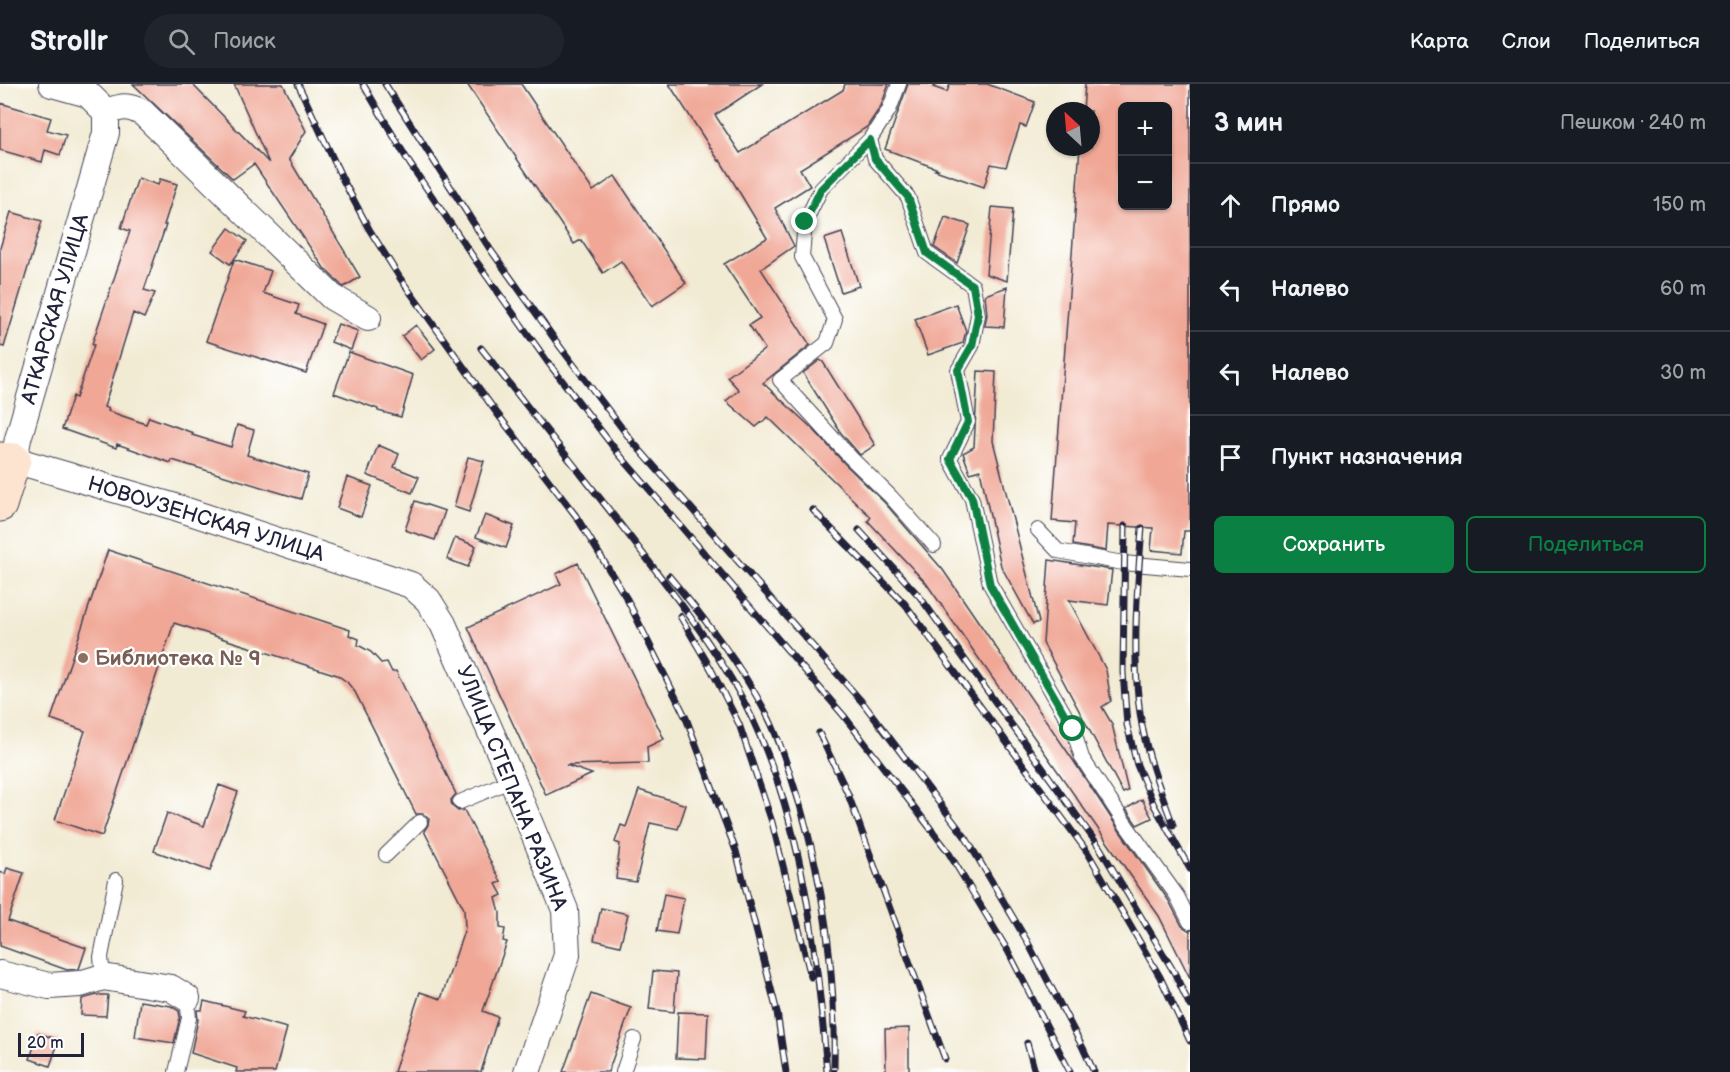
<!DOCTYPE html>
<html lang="ru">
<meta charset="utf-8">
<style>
:root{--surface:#171b24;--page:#20242c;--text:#f1f3f6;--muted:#9ea1a6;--line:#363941;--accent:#0b8043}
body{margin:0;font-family:"Balsamiq Sans",sans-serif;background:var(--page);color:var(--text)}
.controls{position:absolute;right:18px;top:18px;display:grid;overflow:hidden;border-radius:9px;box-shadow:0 2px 4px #0004}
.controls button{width:54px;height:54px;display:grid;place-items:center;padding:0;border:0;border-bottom:2px solid var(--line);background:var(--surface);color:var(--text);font:30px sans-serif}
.compass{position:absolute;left:1046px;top:18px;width:54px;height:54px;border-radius:50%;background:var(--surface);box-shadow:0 2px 4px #0004;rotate:334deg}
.scale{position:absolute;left:18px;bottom:15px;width:66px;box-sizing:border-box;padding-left:6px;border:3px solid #22223b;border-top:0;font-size:16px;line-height:21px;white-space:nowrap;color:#22223b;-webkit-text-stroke:4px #fff;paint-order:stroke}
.stop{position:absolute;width:18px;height:18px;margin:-14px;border:4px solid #0b8043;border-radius:50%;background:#fff}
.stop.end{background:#0b8043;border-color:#fff;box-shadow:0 2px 6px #0008}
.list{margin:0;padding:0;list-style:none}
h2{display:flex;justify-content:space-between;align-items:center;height:78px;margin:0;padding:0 24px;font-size:26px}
h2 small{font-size:20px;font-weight:400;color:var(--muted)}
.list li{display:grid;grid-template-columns:39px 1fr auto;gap:18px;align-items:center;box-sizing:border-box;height:84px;padding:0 24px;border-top:2px solid var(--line)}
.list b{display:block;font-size:22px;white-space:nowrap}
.list em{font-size:20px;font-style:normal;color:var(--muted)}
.actions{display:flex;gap:12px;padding:18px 24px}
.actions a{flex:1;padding:14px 0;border:2px solid var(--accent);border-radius:9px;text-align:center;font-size:21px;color:var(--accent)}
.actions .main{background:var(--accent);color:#fff}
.icon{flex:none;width:33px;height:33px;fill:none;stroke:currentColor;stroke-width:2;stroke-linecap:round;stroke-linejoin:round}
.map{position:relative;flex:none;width:1190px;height:988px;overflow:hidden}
header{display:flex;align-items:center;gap:36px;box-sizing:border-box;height:84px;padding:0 30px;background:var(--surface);border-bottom:2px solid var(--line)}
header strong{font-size:28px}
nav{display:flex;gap:33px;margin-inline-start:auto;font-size:21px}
.search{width:420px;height:54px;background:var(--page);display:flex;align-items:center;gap:15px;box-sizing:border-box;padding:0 21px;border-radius:33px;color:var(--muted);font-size:22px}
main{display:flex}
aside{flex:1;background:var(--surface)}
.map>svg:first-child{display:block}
.building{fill:#f0a796;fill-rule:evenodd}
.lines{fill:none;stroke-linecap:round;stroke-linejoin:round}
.service-casing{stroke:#414052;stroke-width:16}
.minor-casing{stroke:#414052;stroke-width:28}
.secondary-casing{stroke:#414052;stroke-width:35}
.service{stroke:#fff;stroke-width:14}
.minor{stroke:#fff;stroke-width:26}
.secondary{stroke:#fde4d1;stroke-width:33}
.rail-casing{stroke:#22223b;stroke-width:7}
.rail{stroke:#fff;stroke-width:4.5;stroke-dasharray:14;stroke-linecap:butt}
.route{stroke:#0b8043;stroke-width:8}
.education-dot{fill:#8d6e63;stroke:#fff;stroke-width:2}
.labels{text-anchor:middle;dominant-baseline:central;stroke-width:4.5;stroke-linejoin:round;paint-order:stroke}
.street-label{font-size:21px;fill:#22223b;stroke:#fff}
.education-label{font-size:21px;font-weight:bold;fill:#785e54;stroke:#fff;text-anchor:start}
</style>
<header>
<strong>Strollr</strong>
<div class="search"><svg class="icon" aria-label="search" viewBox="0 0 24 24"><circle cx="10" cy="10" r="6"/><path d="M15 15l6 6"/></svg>Поиск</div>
<nav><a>Карта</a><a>Слои</a><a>Поделиться</a></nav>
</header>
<main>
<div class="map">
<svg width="1190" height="988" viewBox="0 0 1190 988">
<rect width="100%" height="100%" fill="#fff"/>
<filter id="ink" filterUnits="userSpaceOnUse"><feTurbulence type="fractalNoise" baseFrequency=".0167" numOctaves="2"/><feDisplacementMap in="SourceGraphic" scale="12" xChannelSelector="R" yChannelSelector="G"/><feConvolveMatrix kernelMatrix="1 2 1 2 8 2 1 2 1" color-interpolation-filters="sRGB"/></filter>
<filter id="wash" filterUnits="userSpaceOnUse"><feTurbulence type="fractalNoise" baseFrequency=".008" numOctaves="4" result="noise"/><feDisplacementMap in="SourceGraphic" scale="24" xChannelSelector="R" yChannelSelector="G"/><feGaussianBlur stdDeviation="1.35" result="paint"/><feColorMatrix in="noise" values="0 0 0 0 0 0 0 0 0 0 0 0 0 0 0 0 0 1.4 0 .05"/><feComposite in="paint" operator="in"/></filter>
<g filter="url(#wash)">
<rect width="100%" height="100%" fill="#f2ebd4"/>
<g id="blocks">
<!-- building -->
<path class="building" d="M 133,0 L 192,0 L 269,79 L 234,0 L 283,0 L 306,47 L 289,75 L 360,193 L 344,203 L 341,201 L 324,184 L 254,80 L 233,95 Z
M 467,0 L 521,0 L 593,107 L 615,92 L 686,199 L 652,222 L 621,177 L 603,189 L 581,156 L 574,160 Z
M 669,0 L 762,0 L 715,31 L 740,69 L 843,6 L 845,0 L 889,0 L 881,22 L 867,43 L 800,85 L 810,102 L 775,124 L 794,162 L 761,185 L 810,261 L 763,299 L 814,346 L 845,380 L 885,419 L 943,486 L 1073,676 L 1119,746 L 1169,817 L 1182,842 L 1190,847 L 1190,894 L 1159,832 L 926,499 L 868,437 L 871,433 L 768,333 L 756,343 L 726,317 L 739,306 L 727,293 L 765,265 L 749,241 L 760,234 L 724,180 L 767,154 L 720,76 L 719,77 Z
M 908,0 L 938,0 L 933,3 L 947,8 L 950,0 L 987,0 L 1035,18 L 1026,43 L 1020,41 L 1006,83 L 991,80 L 984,103 L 935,86 L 938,85 L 885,65 Z
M 1085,0 L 1190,0 L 1190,447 L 1184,447 L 1182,469 L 1151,466 L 1153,444 L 1108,441 L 1106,467 L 1073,461 L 1075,439 L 1052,437 L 1080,63 L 1091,63 L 1091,27 L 1083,27 ZM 1122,22 L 1167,22 L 1167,122 L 1122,122 Z
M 0,19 L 51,34 L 47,46 L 66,51 L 60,71 L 45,66 L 42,78 L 0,66 Z
M 138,94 L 158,101 L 160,95 L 177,100 L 164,141 L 166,141 L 144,206 L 155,209 L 144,234 L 133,229 L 104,323 L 109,325 L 108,327 L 146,340 L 149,333 L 193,349 L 192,351 L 231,363 L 237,341 L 254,346 L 247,371 L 308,390 L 301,415 L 172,376 L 171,379 L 117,360 L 116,364 L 62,345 L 73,312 L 76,314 L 94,261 L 92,260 L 130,147 L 121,144 Z
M 992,123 L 1013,125 L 1007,197 L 986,190 Z
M 11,128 L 42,137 L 4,263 L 0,262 L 0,164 Z
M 945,133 L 970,141 L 957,179 L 934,163 Z
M 229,144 L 247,157 L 234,175 L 271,187 L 263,209 L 299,221 L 296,230 L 323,240 L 306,289 L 206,257 L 234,176 L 230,180 L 212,167 Z
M 842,149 L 859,202 L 841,208 L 824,155 Z
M 1007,203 L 1004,243 L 985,242 L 987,230 L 985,211 Z
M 956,220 L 966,247 L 963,259 L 928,271 L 915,235 Z
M 338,240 L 358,247 L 351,266 L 331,258 Z
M 416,241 L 435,265 L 421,276 L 402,252 Z
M 349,268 L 413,291 L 401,333 L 378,327 L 378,325 L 334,309 Z
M 820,276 L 823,278 L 875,361 L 860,371 L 841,349 L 803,289 Z
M 978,287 L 996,288 L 993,357 L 1039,538 L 1033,540 L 1001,482 L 980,386 L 970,389 L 963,369 L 974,363 Z
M 378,361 L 399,370 L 394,383 L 419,393 L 412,409 L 367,391 Z
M 468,373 L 484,377 L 469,428 L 454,423 Z
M 347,393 L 372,402 L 361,433 L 337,424 Z
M 415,417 L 445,427 L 435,456 L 405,446 Z
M 485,431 L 514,442 L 506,464 L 476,453 Z
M 455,454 L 476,462 L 468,483 L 447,475 Z
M 108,466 L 350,546 L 349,551 L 359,555 L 358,561 L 371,568 L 381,579 L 387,578 L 392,588 L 396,587 L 456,710 L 451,716 L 452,722 L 458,727 L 464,726 L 501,798 L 496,800 L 502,811 L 496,814 L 500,829 L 500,844 L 505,845 L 503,857 L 507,858 L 483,927 L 498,933 L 481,988 L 394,988 L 420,908 L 441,915 L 465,844 L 464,825 L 424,747 L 428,741 L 429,735 L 423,730 L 416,730 L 355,608 L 347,598 L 337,591 L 174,539 L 102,752 L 55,736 L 85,647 L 51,635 Z
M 1049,476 L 1112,486 L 1108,521 L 1069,516 L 1106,586 L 1111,617 L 1102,623 L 1112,640 L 1128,707 L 1123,709 L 1043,559 Z
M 578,479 L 664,655 L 647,663 L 648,679 L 566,681 L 592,690 L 546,711 L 468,543 L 561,500 L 556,490 Z
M 219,701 L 238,708 L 210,787 L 154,767 L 167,729 L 204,742 Z
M 639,706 L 686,721 L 678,745 L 650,739 L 636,798 L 616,795 L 620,760 L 615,758 L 621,741 L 626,743 Z
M 1142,715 L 1152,734 L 1137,741 L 1126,725 Z
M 7,784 L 24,789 L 8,837 L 86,864 L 79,885 L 67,886 L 0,862 L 0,788 L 5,790 Z
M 664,810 L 684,814 L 677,850 L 657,847 Z
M 601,824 L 628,830 L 620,862 L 594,856 Z
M 653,887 L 677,889 L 674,928 L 649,925 Z
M 591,910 L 631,924 L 608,988 L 563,988 Z
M 97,911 L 108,911 L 106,932 L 81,931 L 82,915 Z
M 140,917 L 171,922 L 179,927 L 180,933 L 174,959 L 135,953 Z
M 204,917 L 245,927 L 243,932 L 287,944 L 275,988 L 236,988 L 237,984 L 191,969 L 198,936 L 197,926 L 202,926 Z
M 678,928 L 708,929 L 706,975 L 676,974 Z
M 909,944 L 909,988 L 886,988 L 885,945 Z
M 38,949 L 59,956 L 50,982 L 30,975 Z"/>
</g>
</g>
<g filter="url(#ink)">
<use href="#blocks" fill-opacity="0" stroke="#414052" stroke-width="1.5"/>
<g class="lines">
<defs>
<path id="service" d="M 899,0 L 889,26 L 870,55 L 821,105 L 805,138 L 802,173 L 835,235 L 827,259 L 780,296 L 851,374 L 891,413 L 934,461
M 870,55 L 875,75 L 908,113 L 927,169 L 973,202 L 978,231 L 972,262 L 958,286 L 968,338 L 950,375 L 972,415 L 990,500 L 1073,645 L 1082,674 L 1126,741 L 1177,812 L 1190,838
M 1038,446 L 1058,467 L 1123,479 L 1190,485
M 460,718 L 512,696
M 386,771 L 420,738
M 103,893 L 101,873 L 116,796
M 176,988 L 189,934 L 187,914
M 623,988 L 634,955"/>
<path id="minor" d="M 52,0 L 88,10 L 106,28 C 123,22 127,21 143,29 L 332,213 L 368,234
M 106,28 L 106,49 L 18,355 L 14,376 L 172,422 L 411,501 L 428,516 L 443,540 L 512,696 L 565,826 L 567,871 L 527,988
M 0,890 L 49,902 L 80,900 L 103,893 L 171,904 L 187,914"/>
<path id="secondary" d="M 0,375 L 14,376 L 0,421"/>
</defs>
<!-- service casing -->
<use href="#service" class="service-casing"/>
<!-- minor casing -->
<use href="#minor" class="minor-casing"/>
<!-- secondary casing -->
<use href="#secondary" class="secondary-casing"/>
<!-- service -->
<use href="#service" class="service"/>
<!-- minor -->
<use href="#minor" class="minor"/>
<!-- secondary -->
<use href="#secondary" class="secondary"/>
<defs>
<path id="rail" d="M 298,0 L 343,96 L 369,145 L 400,194 L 496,328 L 576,432 L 627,515 L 686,634 L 736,767 L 777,928 L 786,988
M 363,0 L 410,80 L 476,177 L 547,277 L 618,369 L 844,632 L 947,766 L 1008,867 L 1070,988
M 385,0 L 490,165 L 561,264 L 631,356 L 863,619 L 966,754 L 1027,857 L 1083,964 L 1094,988
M 481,264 C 536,334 593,404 647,475 C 685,525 725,577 752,634 C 804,744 817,868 827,988
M 813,426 L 905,520 L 1088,769 L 1160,893 L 1190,957
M 1125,442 L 1123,588 L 1127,641 L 1137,681 L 1154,721 L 1190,785
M 1142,444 C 1137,504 1131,582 1142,641 C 1148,675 1161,708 1173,741
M 859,446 L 920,513 L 1100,764 L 1174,888 L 1190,922
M 669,492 C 705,535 740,580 766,629 C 777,649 784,672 791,693 C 823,787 836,886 834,985
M 680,532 L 711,585 L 739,640 L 772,738 L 811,893
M 819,649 L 848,710 L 945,975
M 1027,959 L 1035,988"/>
</defs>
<!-- rail casing -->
<use href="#rail" class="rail-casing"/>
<!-- rail -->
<use href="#rail" class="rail"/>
</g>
</g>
<g class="lines" filter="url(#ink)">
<!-- route -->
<path class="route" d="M 805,138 L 821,105 L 870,56 L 875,75 L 908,113 L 927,169 L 973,202 L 978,231 L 972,262 L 958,286 L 968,338 L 950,375 L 972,414 L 990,501 L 1073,645"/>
</g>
<!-- markers -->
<circle class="education-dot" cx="83" cy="574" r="6"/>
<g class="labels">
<!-- street labels -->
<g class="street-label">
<text transform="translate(55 225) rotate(-74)">АТКАРСКАЯ УЛИЦА</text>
<text transform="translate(206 435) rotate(17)">НОВОУЗЕНСКАЯ УЛИЦА</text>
<text transform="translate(512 704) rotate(68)">УЛИЦА СТЕПАНА РАЗИНА</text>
</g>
<!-- education labels -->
<g class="education-label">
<text x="95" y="574">Библиотека № 9</text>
</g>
</g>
</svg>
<div class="controls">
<button>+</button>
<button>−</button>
</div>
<svg class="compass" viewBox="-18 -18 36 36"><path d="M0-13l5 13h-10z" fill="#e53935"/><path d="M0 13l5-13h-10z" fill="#9ea1a6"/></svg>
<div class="scale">20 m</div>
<div class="stop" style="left:1073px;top:645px"></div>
<div class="stop end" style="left:805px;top:138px"></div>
</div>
<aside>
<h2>3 мин<small>Пешком · 240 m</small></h2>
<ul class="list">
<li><svg class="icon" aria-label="ahead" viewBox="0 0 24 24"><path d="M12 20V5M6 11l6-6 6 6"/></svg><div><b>Прямо</b></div><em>150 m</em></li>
<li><svg class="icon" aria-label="left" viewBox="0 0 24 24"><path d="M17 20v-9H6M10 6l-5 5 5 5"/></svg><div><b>Налево</b></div><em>60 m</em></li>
<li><svg class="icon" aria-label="left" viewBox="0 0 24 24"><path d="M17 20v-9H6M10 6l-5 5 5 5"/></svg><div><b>Налево</b></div><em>30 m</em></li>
<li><svg class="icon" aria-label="arrive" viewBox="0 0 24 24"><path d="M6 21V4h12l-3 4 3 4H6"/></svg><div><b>Пункт назначения</b></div></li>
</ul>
<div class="actions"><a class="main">Сохранить</a><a>Поделиться</a></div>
</aside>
</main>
